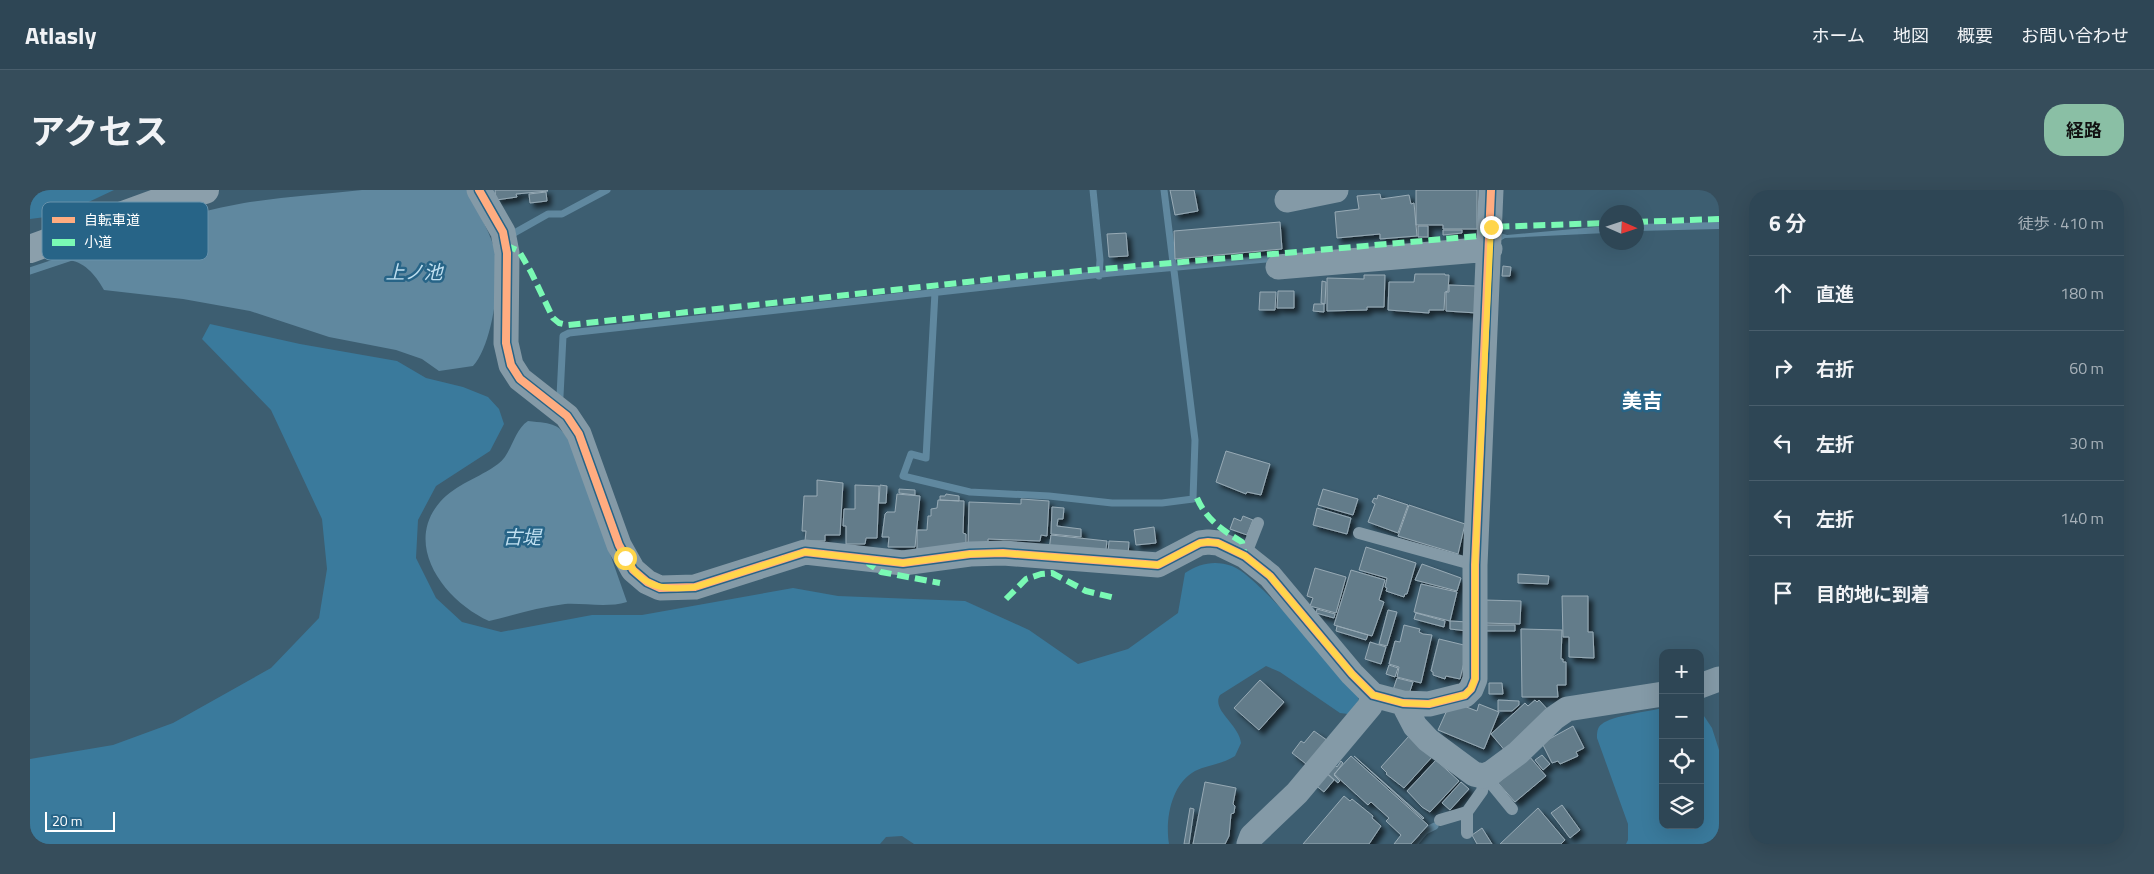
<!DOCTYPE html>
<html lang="ja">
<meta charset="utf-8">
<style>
:root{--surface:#2e4655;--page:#364d5b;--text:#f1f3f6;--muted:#a7b1b9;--line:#495e6c;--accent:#8abfa5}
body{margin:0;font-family:"Titillium Web","Noto Sans JP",sans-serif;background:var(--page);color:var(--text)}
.controls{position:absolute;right:15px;bottom:15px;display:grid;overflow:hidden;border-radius:10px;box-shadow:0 5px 20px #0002}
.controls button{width:45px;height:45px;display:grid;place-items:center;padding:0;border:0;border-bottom:1px solid var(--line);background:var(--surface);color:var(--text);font:25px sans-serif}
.compass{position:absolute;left:1569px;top:15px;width:45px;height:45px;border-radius:50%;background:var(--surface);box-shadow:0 5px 20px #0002;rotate:93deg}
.scale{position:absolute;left:15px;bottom:12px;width:70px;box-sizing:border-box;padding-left:5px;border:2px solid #fff;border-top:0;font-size:14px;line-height:18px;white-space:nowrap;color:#fff;-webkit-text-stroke:4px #276487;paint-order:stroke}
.stop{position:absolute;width:15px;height:15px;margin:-11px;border:4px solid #ffd54a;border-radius:50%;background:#fff}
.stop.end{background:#ffd54a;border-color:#fff;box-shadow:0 1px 5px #0008}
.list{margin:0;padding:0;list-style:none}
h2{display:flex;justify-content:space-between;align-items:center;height:65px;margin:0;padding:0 20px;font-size:21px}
h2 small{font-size:16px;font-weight:400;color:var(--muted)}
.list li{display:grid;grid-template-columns:32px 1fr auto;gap:15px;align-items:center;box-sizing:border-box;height:75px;padding:0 20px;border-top:1px solid var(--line)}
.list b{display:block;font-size:19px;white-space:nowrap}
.list em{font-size:16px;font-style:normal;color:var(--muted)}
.icon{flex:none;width:28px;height:28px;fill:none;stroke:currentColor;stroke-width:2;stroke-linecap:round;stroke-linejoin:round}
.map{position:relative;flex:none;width:1689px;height:654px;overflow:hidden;border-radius:20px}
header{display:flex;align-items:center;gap:30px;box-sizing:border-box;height:70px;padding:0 25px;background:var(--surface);border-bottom:1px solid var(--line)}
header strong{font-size:24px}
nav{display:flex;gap:28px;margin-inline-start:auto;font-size:18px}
.intro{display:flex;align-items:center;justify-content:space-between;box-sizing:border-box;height:120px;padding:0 30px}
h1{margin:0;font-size:35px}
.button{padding:12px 22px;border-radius:20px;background:var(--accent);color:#111;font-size:18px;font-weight:700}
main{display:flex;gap:30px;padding:0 30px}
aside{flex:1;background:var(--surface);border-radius:20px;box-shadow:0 5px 20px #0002}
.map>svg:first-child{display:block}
.green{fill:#3a7a9c}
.water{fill:#60889f}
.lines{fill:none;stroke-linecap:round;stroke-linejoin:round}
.stream{stroke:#60889f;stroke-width:7}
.building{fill:#647c8a;stroke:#97aab5;filter:url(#shadow)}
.service{stroke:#849aa7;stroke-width:12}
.minor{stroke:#849aa7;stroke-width:25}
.secondary{stroke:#8b9fab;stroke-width:28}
.quiet{stroke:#7af9b4;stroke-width:6;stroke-dasharray:12 6;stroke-linecap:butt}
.cycleway-casing{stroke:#276487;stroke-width:11}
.cycleway{stroke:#ffac80;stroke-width:8}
.route{stroke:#ffd54a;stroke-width:6}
.labels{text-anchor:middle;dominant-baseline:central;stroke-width:5;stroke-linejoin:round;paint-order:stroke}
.water-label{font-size:19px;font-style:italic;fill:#bfdff0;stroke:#276487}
.quarter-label{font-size:20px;font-weight:bold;fill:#fff;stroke:#276487}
.key{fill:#276487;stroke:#6892ab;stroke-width:1}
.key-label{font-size:14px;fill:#fff}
</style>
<header>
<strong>Atlasly</strong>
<nav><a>ホーム</a><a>地図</a><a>概要</a><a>お問い合わせ</a></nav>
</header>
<div class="intro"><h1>アクセス</h1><a class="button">経路</a></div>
<main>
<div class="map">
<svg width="1689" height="654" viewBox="0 0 1689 654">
<defs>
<filter id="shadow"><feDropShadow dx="4.5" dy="4.5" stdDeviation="2.5" flood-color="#0009"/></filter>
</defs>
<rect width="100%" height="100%" fill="#3d5e71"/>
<!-- green -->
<path class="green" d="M 0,0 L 84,0 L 31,25 L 0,29 Z
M 180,134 L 270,154 L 367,171 L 396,188 L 433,197 L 458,207 L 469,219 L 474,234 L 460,261 L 406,296 L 388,330 L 386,368 L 406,408 L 432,432 L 471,442 L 562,425 L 612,425 L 763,398 L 808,406 L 935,411 L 999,440 L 1048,474 L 1098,459 L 1148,423 L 1155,383 C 1170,373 1185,370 1202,376 C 1214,381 1224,392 1233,400 C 1266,432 1295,468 1326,502 L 1329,510 L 1318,524 L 1310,523 L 1250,482 L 1236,476 L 1190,505 C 1181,520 1209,534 1211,553 L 1205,566 C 1193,574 1177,575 1165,581 C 1141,594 1135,630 1139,654 L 884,654 L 872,646 L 856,647 L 850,654 L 0,654 L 0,569 L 83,555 L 143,533 L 241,478 L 289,428 L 297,379 L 292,329 L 241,220 L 172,149 Z
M 1633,518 L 1633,635 L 1670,635 L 1670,520 L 1682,538 L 1689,560 L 1689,654 L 1596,654 L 1598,650 L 1598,634 L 1567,548 C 1567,543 1567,537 1572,534 C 1581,526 1620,521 1633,518 Z"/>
<!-- water -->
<path class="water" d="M 332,0 L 438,0 C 446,19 458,38 464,57 C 472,86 463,154 443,176 L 409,181 L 392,169 L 366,160 L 299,147 L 220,121 L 153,109 L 74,100 C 66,85 53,70 36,70 L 34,67 C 92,45 152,24 214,13 C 253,7 293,4 332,0 Z
M 1689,32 L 1689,39 L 1607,41 L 1607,34 Z
M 1576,36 L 1576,43 L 1475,48 L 1470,51 L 1470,43 L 1477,45 Z
M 498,231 C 524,234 529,232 542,256 L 597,412 C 577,418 555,413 535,414 C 509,417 484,425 459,431 C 416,412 372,356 410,312 C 426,294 449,288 468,274 C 482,264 483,241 498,231 Z"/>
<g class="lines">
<!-- stream -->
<path class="stream" d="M 1063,0 L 1070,70 L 1069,86
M 479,46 L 518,24 L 532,24 L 577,0
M 0,81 L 42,67
M 905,102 L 896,268 L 881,264 L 873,286 L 940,302 L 1019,306 L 1082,313 L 1132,313 L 1163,309 L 1165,250 L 1134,0
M 530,206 L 533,146 L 539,143 L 1081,83 L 1248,68
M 1384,654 L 1395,641 L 1405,636"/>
</g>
<!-- building -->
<path class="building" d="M 465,0 L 517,0 L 518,1 L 486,4 L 487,7 L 466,10 Z
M 1140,0 L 1164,0 L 1168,21 L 1145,25 Z
M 1386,0 L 1447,0 L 1447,39 L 1413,39 L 1413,35 L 1386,35 Z
M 516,2 L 517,11 L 500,13 L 499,4 Z
M 1350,4 L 1351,9 L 1379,5 L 1381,14 L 1384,13 L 1387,46 L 1350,49 L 1350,44 L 1307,48 L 1305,22 L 1329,19 L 1327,6 Z
M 1250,32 L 1252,59 L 1145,69 L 1144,41 Z
M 1388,36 L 1398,36 L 1398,47 L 1388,47 Z
M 1413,40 L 1432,40 L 1432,43 L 1413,45 Z
M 1096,43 L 1098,66 L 1079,67 L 1077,44 Z
M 1473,76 L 1481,77 L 1480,86 L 1472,86 Z
M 1385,84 L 1415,84 L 1415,85 L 1419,85 L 1418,101 L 1415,102 L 1414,120 L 1399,120 L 1399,123 L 1358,120 L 1359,92 L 1384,92 Z
M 1334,85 L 1355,85 L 1354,117 L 1337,117 L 1337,120 L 1297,121 L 1297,88 L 1334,89 Z
M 1292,91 L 1296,92 L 1295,114 L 1291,113 Z
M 1419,95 L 1447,96 L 1447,123 L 1416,121 L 1416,102 L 1419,102 Z
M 1248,101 L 1264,101 L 1264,118 L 1247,118 Z
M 1230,102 L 1246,102 L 1245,120 L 1229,120 Z
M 1284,114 L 1294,114 L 1294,122 L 1283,121 Z
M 1196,261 L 1240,274 L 1231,305 L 1217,302 L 1216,304 L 1186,292 Z
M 787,290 L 813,293 L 810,345 L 795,345 L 795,351 L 775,351 L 776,341 L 772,341 L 774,306 L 787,306 Z
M 825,295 L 849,296 L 847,348 L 836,348 L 835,354 L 816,354 L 816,336 L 813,336 L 814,319 L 825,319 Z
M 850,295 L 857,296 L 856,313 L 849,313 Z
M 869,299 L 885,300 L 885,305 L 869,303 Z
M 1293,299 L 1328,309 L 1323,325 L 1288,315 Z
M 867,304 L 890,306 L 885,357 L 858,357 L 859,347 L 852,347 L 855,324 L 857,322 L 865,322 Z
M 916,304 L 929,306 L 929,311 L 910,310 L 910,306 L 915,306 Z
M 1348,305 L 1378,315 L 1368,343 L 1338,332 L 1345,314 L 1342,312 L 1344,308 L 1347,309 Z
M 991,309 L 1019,311 L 1017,346 L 1011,345 L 1010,351 L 958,349 L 958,357 L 938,356 L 939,312 L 991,314 Z
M 908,310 L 934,311 L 933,343 L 936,344 L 936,356 L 887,359 L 887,340 L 897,340 L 898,326 L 901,326 L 901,319 L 907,318 Z
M 1379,315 L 1435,334 L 1428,364 L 1368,346 Z
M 1022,317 L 1034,318 L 1033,329 L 1028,329 L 1027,336 L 1051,339 L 1051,347 L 1021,344 Z
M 1287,318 L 1321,328 L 1317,344 L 1283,335 Z
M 1213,326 L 1223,330 L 1217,345 L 1200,339 L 1204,328 L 1211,331 Z
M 1124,337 L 1126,353 L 1106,355 L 1104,340 Z
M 1021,345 L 1077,351 L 1075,367 L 1019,360 Z
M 1079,351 L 1099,352 L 1098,365 L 1078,363 Z
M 1336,357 L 1386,373 L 1377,404 L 1375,404 L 1374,407 L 1356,401 L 1357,398 L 1355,397 L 1357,388 L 1329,380 Z
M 1392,374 L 1431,388 L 1427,401 L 1385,390 Z
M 1285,378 L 1316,387 L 1306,423 L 1280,416 L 1283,408 L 1277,406 Z
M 1321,380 L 1355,390 L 1349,410 L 1354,412 L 1342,446 L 1304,435 Z
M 1488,384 L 1519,386 L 1518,394 L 1488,393 Z
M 1391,394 L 1427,402 L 1420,431 L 1384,422 Z
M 1532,406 L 1558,406 L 1558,442 L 1563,442 L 1564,468 L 1539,467 L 1539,447 L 1533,447 Z
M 1454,410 L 1491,411 L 1490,434 L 1454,433 Z
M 1287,419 L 1305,424 L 1304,428 L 1286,423 Z
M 1358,420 L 1367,422 L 1357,456 L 1349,454 Z
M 1386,423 L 1415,431 L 1414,437 L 1384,429 Z
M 1420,431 L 1438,432 L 1438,441 L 1420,439 Z
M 1374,435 L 1390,439 L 1389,442 L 1393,444 L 1402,445 L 1391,493 L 1367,487 L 1369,477 L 1359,474 L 1365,451 L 1370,452 Z
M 1453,435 L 1485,435 L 1485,441 L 1454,441 Z
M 1307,436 L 1338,445 L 1336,450 L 1306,441 Z
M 1491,439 L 1532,440 L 1531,469 L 1533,469 L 1533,472 L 1536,472 L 1536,495 L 1527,495 L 1528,507 L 1492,507 Z
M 1409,449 L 1438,456 L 1430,489 L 1416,486 L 1415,489 L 1403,485 L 1403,482 L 1401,481 Z
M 1340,452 L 1356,457 L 1351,474 L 1335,469 Z
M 1359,475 L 1368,478 L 1365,487 L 1356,484 Z
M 1367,488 L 1383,492 L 1379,504 L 1363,500 Z
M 1230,490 L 1254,512 L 1229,540 L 1204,518 Z
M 1459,493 L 1472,493 L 1473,504 L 1459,504 Z
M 1468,510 L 1489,511 L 1489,515 L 1482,521 L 1468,521 Z
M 1505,510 L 1507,512 L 1509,510 L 1519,521 L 1477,563 L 1461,544 L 1495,513 L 1498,516 Z
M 1449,514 L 1469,522 L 1454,559 L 1408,540 L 1418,518 L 1431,515 L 1447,521 Z
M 1543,536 L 1554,558 L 1546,562 L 1548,566 L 1530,574 L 1528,571 L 1522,573 L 1512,553 Z
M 1284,541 L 1301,553 L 1280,577 L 1262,563 L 1271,551 L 1274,553 Z
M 1379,546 L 1402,567 L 1374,598 L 1356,584 L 1357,583 L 1351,577 Z
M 1512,565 L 1520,574 L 1513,580 L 1505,570 Z
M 1321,566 L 1398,635 L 1381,654 L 1364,654 L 1371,645 L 1356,631 L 1359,628 L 1341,612 L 1338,615 L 1304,584 Z
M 1324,566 L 1394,628 L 1393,629 Z
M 1499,566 L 1516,586 L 1485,612 L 1468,593 Z
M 1406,570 L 1429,591 L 1400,622 L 1392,617 L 1377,601 Z
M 1311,571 L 1313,573 L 1304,585 L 1310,591 L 1308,593 L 1298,584 L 1305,575 L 1307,577 Z
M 1295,582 L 1304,590 L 1294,602 L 1284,594 Z
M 1175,592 L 1206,598 L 1203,614 L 1205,616 L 1204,623 L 1201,624 L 1199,646 L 1195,654 L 1163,654 Z
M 1431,592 L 1439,599 L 1420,620 L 1412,613 Z
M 1314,606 L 1320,611 L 1322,609 L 1343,626 L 1342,628 L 1351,636 L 1339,654 L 1273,654 Z
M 1532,615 L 1550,640 L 1540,648 L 1521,623 Z
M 1160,618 L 1164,619 L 1159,654 L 1154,654 Z
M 1508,618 L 1535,650 L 1531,654 L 1470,654 Z
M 1452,638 L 1462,654 L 1447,654 L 1442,645 Z"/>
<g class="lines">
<!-- service -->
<path class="service" d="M 1329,343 L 1445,375
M 1215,366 L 1228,333
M 1455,586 L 1482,619
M 1437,622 L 1437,643
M 1410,630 L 1437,622 L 1452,601 L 1455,586"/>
<!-- minor -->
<path class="minor" d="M 449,0 L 473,42 L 477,63 L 476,153 L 481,175 L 490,189 L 537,226 L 549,244 L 589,355 L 603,380 L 617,392 L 630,398 L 665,397 L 775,362 L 873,373 L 940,364 L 973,363 L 1128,375 L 1170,353 L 1178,352 L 1188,353 L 1215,366 L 1240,386 L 1322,484 L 1343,505 L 1373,513 L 1399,514 L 1435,505 L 1441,499 L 1445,489 L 1445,375 L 1461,0
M 1257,10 L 1306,0
M 1248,77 L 1460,59
M 1670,496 L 1689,489
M 1373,513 L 1385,536 L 1398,550 L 1444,584 L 1453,586 L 1461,583 L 1488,563 L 1524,528 L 1537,519 L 1633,504
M 1219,654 L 1222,646 L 1267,603 L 1340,516 L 1343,505"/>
<!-- secondary -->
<path class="secondary" d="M 0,59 L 126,13 L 175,0"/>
<!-- quiet -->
<path class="quiet" d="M 1606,32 L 1689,29
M 475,55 L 489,61 L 501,82 L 523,128 L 529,133 L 538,135 L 993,86 L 1448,46 L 1461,37 L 1576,33
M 1167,308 C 1176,329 1192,340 1212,352 L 1215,366
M 838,369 L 839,374 L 851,382 L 910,393
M 976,409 L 996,389 L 1011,384 L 1022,383 L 1056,401 L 1085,408"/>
<defs>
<path id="cycleway" d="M 449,0 L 473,42 L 477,63 L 476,153 L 481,175 L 490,189 L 537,226 L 549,244 L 589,355 L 603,380 L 617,392 L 630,398 L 665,397 L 775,362 L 873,373 L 940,364 L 973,363 L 1128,375 L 1170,353 L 1178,352 L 1188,353 L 1215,366 L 1240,386 L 1322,484 L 1343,505 L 1373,513 L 1399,514 L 1435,505 L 1441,499 L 1445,489 L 1445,375 L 1461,0"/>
</defs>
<!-- cycleway casing -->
<use href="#cycleway" class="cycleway-casing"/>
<!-- cycleway -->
<use href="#cycleway" class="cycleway"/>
</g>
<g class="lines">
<!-- route -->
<path class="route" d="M 595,368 C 612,397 632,401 665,397 L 775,362 L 873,373 L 940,364 L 973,363 L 1128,375 L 1170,353 L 1178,352 L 1188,353 L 1215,366 L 1240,386 L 1322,484 L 1343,505 L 1373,513 L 1399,514 L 1435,505 L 1441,499 L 1445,489 L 1445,375 L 1461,37"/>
</g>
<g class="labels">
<!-- water labels -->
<g class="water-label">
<text x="384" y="81">上ノ池</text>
<text x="492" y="346">古堤</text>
</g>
<!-- quarter labels -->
<g class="quarter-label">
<text x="1612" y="210">美吉</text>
</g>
</g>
<!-- legend -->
<rect x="12" y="12" width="166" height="58" rx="8" class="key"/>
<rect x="22" y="27" width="23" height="6" fill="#ffac80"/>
<rect x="22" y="49" width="23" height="7" fill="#7af9b4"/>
<g class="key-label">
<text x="54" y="35">自転車道</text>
<text x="54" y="57">小道</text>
</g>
</svg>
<div class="controls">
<button>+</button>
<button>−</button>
<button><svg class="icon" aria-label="locate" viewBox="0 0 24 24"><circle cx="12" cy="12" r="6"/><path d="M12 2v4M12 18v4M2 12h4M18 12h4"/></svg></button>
<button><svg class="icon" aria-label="layers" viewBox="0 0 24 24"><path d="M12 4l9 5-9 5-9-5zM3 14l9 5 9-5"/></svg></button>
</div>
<svg class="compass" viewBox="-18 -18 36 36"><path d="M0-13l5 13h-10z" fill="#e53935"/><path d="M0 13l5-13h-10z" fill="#a7b1b9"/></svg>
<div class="scale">20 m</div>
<div class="stop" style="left:595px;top:368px"></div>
<div class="stop end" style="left:1461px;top:37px"></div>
</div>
<aside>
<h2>6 分<small>徒歩 · 410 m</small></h2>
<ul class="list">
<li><svg class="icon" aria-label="ahead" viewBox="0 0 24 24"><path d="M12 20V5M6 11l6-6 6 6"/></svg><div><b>直進</b></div><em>180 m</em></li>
<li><svg class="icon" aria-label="right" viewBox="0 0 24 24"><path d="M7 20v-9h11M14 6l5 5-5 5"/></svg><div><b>右折</b></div><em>60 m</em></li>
<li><svg class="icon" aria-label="left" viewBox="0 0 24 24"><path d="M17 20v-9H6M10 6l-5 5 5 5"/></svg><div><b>左折</b></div><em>30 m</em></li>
<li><svg class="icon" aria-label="left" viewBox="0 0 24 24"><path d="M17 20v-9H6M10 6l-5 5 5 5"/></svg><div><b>左折</b></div><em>140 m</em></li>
<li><svg class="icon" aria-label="arrive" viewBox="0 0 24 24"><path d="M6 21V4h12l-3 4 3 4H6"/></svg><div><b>目的地に到着</b></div></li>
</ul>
</aside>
</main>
